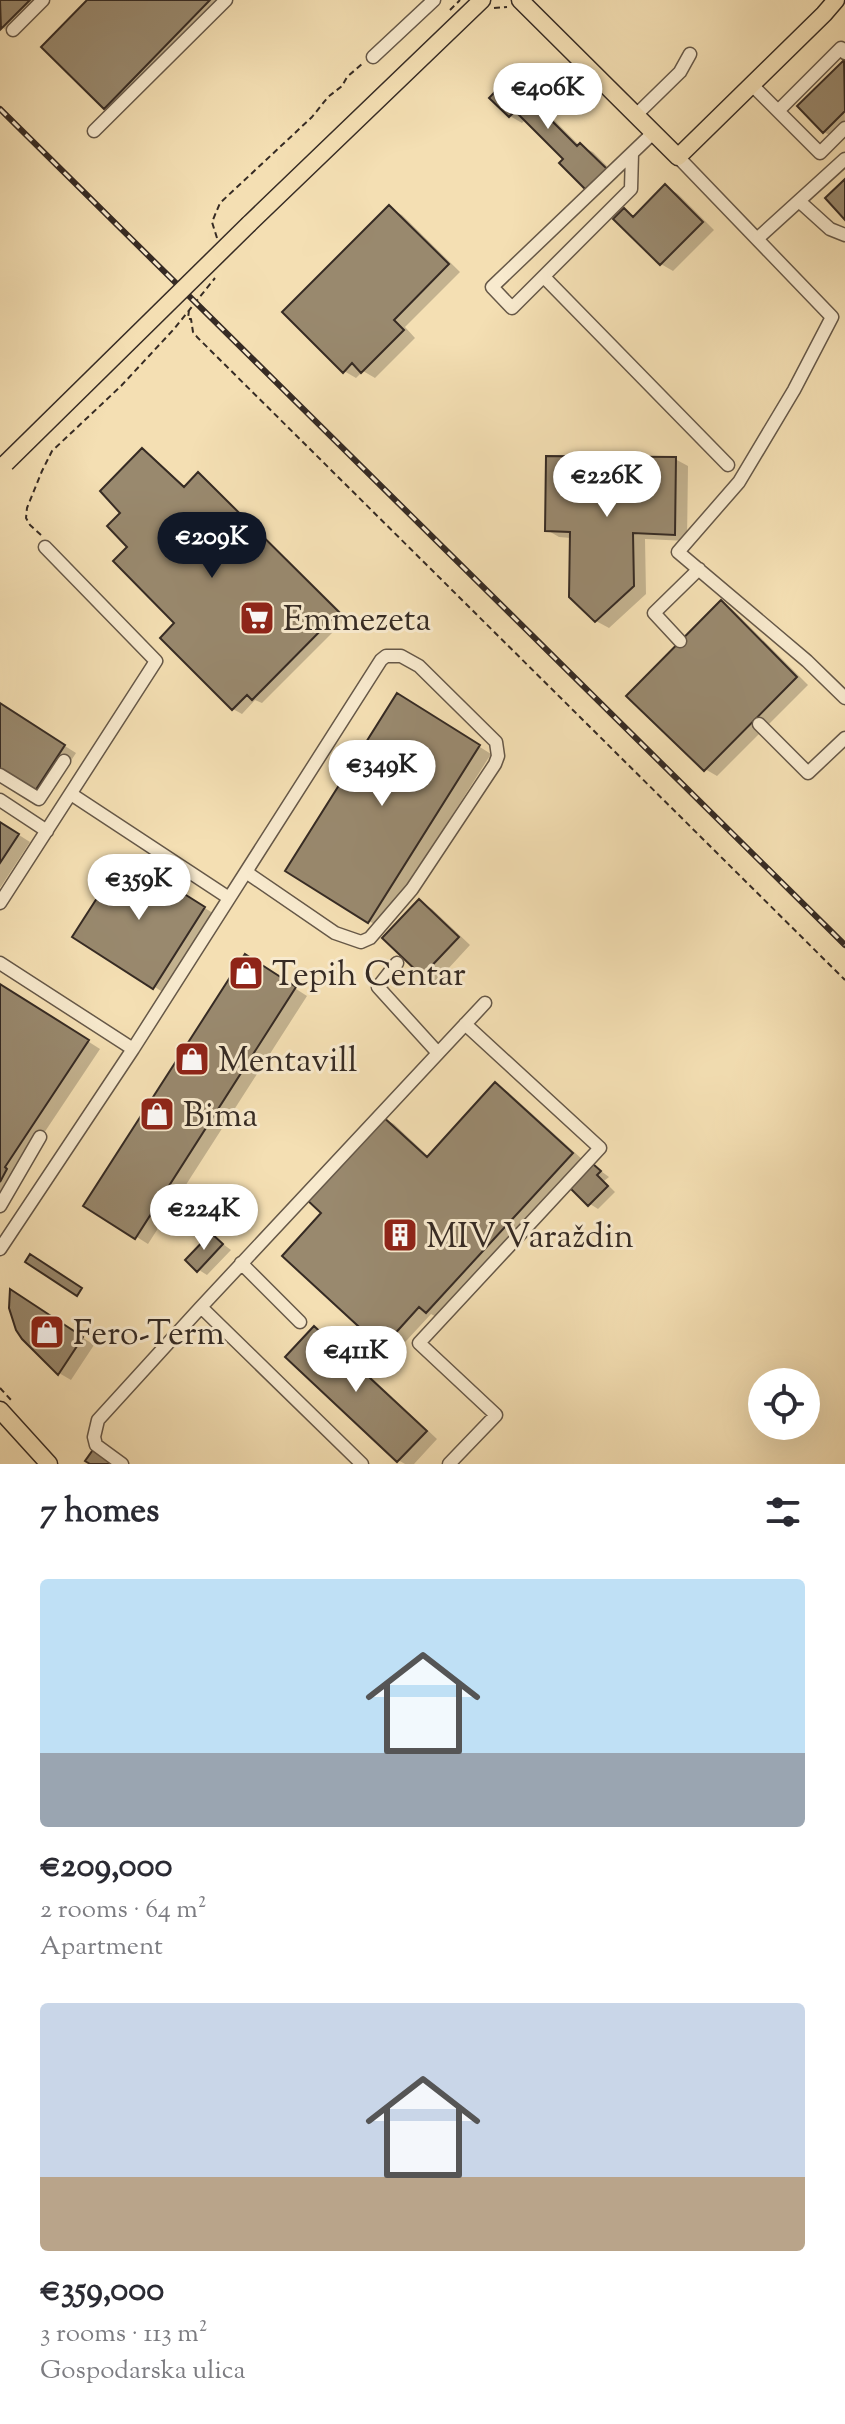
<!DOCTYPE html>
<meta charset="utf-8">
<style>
body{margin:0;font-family:"Sorts Mill Goudy",serif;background:#f2f2f3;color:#2b2b33;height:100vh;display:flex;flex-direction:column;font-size:30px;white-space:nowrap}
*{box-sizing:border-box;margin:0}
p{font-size:26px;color:#7c7c81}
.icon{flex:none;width:44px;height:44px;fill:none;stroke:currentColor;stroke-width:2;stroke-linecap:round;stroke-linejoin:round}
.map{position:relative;height:1464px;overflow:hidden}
.sheet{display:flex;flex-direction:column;background:#fff;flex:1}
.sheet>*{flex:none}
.controls{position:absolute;left:748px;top:1368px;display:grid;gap:16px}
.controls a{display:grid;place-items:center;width:72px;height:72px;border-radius:50%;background:#fff;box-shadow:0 8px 32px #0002;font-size:40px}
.price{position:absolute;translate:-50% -68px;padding:0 18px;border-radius:28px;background:#fff;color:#222;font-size:26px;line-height:52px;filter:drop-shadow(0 2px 4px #0008)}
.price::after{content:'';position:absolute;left:50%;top:48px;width:24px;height:18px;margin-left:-12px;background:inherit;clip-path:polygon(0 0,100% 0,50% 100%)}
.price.selected{background:#111827;color:#fff}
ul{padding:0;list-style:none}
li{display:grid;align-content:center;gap:16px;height:424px;padding:0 40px}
li span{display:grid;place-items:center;height:248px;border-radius:8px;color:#555}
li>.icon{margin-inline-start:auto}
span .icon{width:144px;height:144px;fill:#fffc;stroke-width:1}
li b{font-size:34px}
h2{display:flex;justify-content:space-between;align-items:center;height:96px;padding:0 40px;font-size:34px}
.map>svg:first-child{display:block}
</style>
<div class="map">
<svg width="845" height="1464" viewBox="0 0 845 1464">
<rect width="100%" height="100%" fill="#f4dfb3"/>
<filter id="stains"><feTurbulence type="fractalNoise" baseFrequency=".0025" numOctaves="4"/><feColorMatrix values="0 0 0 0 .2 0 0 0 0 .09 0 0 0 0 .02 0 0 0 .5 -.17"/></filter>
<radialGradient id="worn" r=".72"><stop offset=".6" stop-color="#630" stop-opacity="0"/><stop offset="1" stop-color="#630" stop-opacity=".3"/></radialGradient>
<path fill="#0003" d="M0 0H44L11 33 0 26Z
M89 0H229L117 114 105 107Z
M844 62 845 130 836 139 824 132 799 106Z
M514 75 527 82 545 101 540 106 580 146 593 152 618 177 599 195 587 188 566 159 526 119 522 123 510 116Z
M666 187 678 194 714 230 673 271 661 264 624 210 635 217Z
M389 208 402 215 460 272 405 327 415 338 375 378 363 371 356 378 344 371Z
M142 450 151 455 186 488 199 475 207 480 347 618 262 703 255 700 242 714 233 709 130 547 123 513Z
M675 459 688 466 687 541 645 539 646 594 609 628 596 621 571 538 559 537 547 530Z
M721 602 733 610 808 685 717 776 705 769Z
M410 703 491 754 381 928 369 921Z
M0 705 76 753 48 796 0 766Z
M0 823 30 842 0 888Z
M136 865 216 915 166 994 75 937Z
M420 902 432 909 470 945 436 982 424 975 385 938Z
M257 964 307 996 148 1244 86 1205Z
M0 985 100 1049 16 1175 0 1209Z
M496 1085 508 1092 584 1161 440 1319 431 1314 395 1353 383 1346 381 1117 394 1124 429 1157Z
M594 1166 609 1177 604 1181 615 1192 598 1209 590 1204Z
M211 1235 231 1250 207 1275 199 1270Z
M23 1298 94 1345 71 1380 59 1373Z
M314 1328 326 1335 437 1439 414 1464H405L398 1460Z"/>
<path fill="#99896e" stroke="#362b24" stroke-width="2" d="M0 0H30L1 29Z
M87 0H210L104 109 41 47Z
M844 60 845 111 823 133 797 106Z
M514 72 535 93 529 98 577 146 580 143 607 169 586 190 559 163 563 159 515 111 509 117 489 98Z
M845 179V220L825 198Z
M665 184 703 222 660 265 613 219 624 208 633 217Z
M389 205 449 264 394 320 404 330 361 373 352 363 343 373 282 312Z
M142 448 184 487 198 472 339 612 252 700 247 695 232 710 160 638 174 623 113 561 127 547 107 526 120 513 100 491Z
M546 456 676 457 675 535 633 533 634 586 595 622 569 597 570 532 545 531Z
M721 600 797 677 704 771 626 696Z
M397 693 480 745 368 923 285 871Z
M0 703 65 745 35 791 0 768Z
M0 822 19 834 0 863Z
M124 856 205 907 153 989 72 937Z
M419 899 459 937 422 976 382 938Z
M245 954 296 987 135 1239 83 1206Z
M0 984 89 1040 5 1167 7 1169 0 1182Z
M495 1082 573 1153 426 1313 419 1307 382 1348 282 1256 321 1213 305 1198 381 1115 427 1157Z
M593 1164 601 1171 597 1175 608 1186 588 1206 570 1188Z
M211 1233 223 1244 197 1272 185 1260Z
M30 1254 82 1288 77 1296 25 1262Z
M10 1289 83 1337 58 1375 22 1339 16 1330 9 1308Z
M314 1326 427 1431 397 1462 285 1357Z
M95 1447 119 1464H90L85 1461Z"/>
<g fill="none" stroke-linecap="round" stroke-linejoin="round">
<defs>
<path id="minor" d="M13 30 43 0
M373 57 434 0
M752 85 820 153 845 128
M778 111 841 48 845 53
M636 115 680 72 690 54
M94 131 226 0
M632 153 631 189 512 308 492 287 653 133
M678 157 832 317 794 390 739 482 678 552 807 661 845 698
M799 201 830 229 845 235
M757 239 845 159
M544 277 728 465
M680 641 654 613 699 569
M759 724 808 773 845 738
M0 775 39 799 64 761
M71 794 229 898
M0 800 47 831
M0 903 156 661 45 547
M0 963 133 1049 0 1249
M397 963 378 987 438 1053
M133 1049 381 660 386 656H401L419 666 496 742 498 756 495 764 412 889 370 938 361 942 335 933 246 872
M0 1206 40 1137
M241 1263 300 1322
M122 1464 96 1445 94 1437 98 1420 201 1307
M362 1464 201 1307 485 1003
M449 1464 496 1415 419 1343 600 1148 465 1024"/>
<path id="major" d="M520 0 678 157 824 14 836 0
M249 224 482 0
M0 1410 49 1464"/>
</defs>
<use href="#minor" stroke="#665848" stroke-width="15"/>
<use href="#major" stroke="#362b24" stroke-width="19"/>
<path stroke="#362b24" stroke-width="2" stroke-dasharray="6 4" stroke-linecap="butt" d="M494 8 507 7
M450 10 460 0
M217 238 212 222 220 203 312 117 328 97 342 86 347 77 362 64
M189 310 188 319H191L193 332 197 337 845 980
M41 535 30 525 26 518 27 508 42 471 52 451 121 386 174 329 215 278
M0 1388 11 1400"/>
<use href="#minor" stroke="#f8eace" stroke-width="12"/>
<use href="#major" stroke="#f4dfb3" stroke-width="16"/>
<defs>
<path id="rail" d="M0 109 845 945"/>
</defs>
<use href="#rail" stroke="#362b24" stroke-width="6"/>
<use href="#rail" stroke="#f8eace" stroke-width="3" stroke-dasharray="9" stroke-linecap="butt"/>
<defs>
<path id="major-bridge" d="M6 463 249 224"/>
</defs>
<use href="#major-bridge" stroke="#362b24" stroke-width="19" stroke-linecap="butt"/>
<use href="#major-bridge" stroke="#f4dfb3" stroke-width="16"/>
</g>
<defs>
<symbol id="supermarket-square" viewBox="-11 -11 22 22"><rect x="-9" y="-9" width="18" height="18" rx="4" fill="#8f2418" stroke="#f8eace"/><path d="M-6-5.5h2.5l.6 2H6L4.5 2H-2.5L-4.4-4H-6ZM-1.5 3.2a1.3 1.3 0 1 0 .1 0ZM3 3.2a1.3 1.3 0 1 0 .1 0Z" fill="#fff"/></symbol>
<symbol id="shop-square" viewBox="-11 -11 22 22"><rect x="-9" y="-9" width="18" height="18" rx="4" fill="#8f2418" stroke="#f8eace"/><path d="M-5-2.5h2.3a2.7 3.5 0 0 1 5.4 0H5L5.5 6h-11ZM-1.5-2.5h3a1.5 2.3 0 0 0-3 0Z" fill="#fff"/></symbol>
<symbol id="building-square" viewBox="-11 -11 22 22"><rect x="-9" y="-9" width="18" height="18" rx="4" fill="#8f2418" stroke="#f8eace"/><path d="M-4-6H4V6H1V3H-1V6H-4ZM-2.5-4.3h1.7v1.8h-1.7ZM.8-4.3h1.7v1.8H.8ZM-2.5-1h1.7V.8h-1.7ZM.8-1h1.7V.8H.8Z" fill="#fff"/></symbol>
</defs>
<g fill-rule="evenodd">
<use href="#supermarket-square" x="237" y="598" width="40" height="40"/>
<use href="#shop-square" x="226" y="953" width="40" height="40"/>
<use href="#shop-square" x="172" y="1039" width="40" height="40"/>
<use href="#shop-square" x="137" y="1094" width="40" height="40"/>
<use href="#building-square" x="380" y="1215" width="40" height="40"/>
<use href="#shop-square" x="27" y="1312" width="40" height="40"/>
</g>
<g text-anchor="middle" stroke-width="6" stroke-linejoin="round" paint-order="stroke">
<g font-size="34" fill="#362b24" stroke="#f8eace" text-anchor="start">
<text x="283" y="630">Emmezeta</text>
<text x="272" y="985">Tepih Centar</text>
<text x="218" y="1071">Mentavill</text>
<text x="183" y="1126">Bima</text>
<text x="426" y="1247">MIV Varaždin</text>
<text x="73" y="1344">Fero-Term</text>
</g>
</g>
<rect width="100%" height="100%" filter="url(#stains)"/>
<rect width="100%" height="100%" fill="url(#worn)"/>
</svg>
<div class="controls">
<a><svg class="icon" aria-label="locate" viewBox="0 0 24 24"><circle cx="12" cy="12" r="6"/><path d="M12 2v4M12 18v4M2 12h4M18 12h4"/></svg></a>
</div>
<b class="price" style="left:548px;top:131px">€406K</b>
<b class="price" style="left:607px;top:519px">€226K</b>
<b class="price selected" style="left:212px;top:580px">€209K</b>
<b class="price" style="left:382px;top:808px">€349K</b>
<b class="price" style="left:139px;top:922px">€359K</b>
<b class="price" style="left:204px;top:1252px">€224K</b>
<b class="price" style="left:356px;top:1394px">€411K</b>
</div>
<section class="sheet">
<h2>7 homes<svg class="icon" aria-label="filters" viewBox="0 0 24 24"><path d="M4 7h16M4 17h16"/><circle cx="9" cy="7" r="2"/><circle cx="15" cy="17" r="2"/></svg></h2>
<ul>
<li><span style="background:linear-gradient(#bfe0f5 70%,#9aa5b1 0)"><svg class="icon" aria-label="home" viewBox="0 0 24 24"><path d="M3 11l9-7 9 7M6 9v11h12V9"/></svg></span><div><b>€209,000</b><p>2 rooms · 64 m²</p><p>Apartment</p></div></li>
<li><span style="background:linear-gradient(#c9d6e8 70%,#b9a48a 0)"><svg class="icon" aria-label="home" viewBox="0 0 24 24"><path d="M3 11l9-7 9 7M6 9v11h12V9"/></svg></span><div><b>€359,000</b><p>3 rooms · 113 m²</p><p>Gospodarska ulica</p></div></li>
</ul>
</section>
